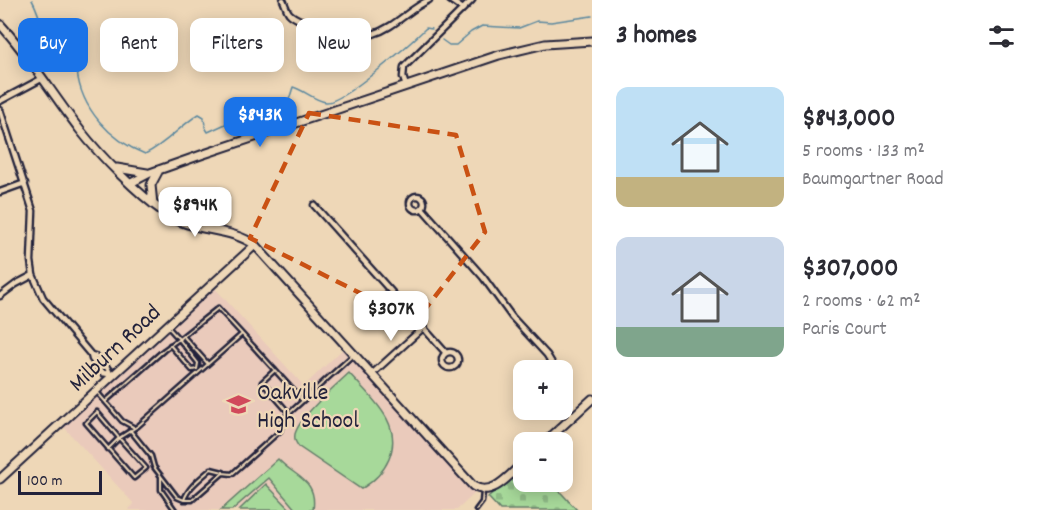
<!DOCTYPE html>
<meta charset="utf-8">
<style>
body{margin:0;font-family:Dekko,sans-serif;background:#f7f7f7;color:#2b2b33;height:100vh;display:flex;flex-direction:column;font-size:22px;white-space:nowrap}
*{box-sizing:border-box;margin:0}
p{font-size:20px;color:#7c7c81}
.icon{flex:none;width:33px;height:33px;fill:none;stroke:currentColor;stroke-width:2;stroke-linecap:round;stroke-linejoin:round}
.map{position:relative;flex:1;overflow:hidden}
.drawer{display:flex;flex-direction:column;background:#fff;width:450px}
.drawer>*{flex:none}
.top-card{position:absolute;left:18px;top:18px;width:483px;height:54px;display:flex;gap:12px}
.buttons{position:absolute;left:513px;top:360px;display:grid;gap:12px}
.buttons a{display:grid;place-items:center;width:60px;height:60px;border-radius:12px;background:#fff;box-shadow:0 3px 15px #0003;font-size:30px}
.scale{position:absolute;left:18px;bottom:15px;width:84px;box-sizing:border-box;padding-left:6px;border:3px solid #22223b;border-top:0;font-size:16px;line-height:21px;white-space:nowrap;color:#22223b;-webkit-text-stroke:4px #eed7b7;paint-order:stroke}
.price{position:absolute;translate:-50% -51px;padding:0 14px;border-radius:12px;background:#fff;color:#222;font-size:20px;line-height:39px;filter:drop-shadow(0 2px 3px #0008)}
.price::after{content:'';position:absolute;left:50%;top:36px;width:18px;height:14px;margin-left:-9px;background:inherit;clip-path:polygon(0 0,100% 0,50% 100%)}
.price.current{background:#1a73e8;color:#fff}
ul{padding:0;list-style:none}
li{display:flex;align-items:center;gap:18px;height:150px;padding:0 24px}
li span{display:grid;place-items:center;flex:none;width:168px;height:120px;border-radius:12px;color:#555}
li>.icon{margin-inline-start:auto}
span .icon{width:72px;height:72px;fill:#fffc;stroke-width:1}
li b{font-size:26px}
h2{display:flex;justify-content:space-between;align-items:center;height:72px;padding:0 24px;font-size:26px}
.tag{padding:0 21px;border-radius:12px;background:#fff;box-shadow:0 3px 15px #0003;font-size:21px;line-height:54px}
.tag.current{background:#1a73e8;color:#fff}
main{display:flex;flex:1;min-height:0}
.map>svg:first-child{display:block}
</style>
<main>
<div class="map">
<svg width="592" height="510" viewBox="0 0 592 510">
<defs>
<pattern id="cemetery-stones" width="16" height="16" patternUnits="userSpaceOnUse" patternTransform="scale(1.5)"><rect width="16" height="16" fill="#a7d99a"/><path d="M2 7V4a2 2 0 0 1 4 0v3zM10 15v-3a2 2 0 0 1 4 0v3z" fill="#8fba86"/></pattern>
</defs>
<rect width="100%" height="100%" fill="#eed7b7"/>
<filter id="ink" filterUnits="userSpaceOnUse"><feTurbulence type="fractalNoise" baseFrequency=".0167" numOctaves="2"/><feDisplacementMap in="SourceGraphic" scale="12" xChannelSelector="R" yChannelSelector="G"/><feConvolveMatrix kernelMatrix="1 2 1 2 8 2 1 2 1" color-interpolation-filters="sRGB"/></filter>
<g filter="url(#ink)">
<path fill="#eacabb" d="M213 286 304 386 345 347 463 482 475 493 457 510H128L134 504 62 425Z"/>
<path fill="url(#cemetery-stones)" stroke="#647e6a" stroke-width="1.5" d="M523 465 524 482H551L577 510H500L488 497Z"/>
<path fill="#a7d99a" stroke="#647e6a" stroke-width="1.5" d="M349 373C371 398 404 423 389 459 383 473 373 482 361 489L299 447C296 443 294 440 295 434 300 416 334 387 349 373Z
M278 459C294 477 318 479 313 510H296L269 478 232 510H221Z
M266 484 291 510H239Z"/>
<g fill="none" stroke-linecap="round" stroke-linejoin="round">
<path stroke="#5b889f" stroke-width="1.5" d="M32 0C39 12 41 27 48 39 55 52 67 61 77 71 81 109 110 140 145 154 166 144 180 126 199 114L204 117 205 127 208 132 232 121 269 117 283 111 289 100 293 87C304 90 315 101 326 102 342 104 412 42 426 28L432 29
M442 40 449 45H456L471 32 482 26 519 28 537 21 551 22 592 16"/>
<defs>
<path id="lane" d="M242 334 302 400
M184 337 208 364
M275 370 262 382 289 413
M97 392 122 421 133 427
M106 401 164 350 179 339 198 363 197 369 192 370 170 345
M130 430 151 456 154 467 177 497 184 500H192L223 473 232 474 280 431 284 418 352 356
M108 449 119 438 146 468 134 478 86 423 97 412 119 438 138 426 242 334 218 308 179 339 168 327
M161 476V490L175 510
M184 500C188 487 201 478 211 469L223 472
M476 510 482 502 483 491"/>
<path id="street" d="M283 0C285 4 286 9 289 13 298 24 359 39 373 34 394 28 409 9 429 0
M450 0 463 9
M406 86 403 77 404 67 472 0
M0 101 43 78
M0 110 33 211 31 261 33 275 43 298 91 355C101 357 108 367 111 376
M0 192 25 183
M410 203a7 7 0 1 1 14 0a7 7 0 1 1-14 0Z
M314 205 446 353
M422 208 483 277 512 317 547 355 556 370
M0 296 16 284 33 275
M442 360a8 8 0 1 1 16 0a8 8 0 1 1-16 0Z
M91 355 92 359 103 373 109 374
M372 374 424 327
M562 399 566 408 573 416"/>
<path id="secondary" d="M0 24C30 57 53 95 80 130 102 158 137 193 165 213 192 233 228 226 255 245L473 486C493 498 510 474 524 462
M117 168 147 173
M131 183 150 173 201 155 499 55 545 44 592 41
M153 204 151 185 159 170
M545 442 592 399
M0 479 255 245"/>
</defs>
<use href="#lane" stroke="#22223b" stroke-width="7"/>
<use href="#street" stroke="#22223b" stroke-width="9"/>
<use href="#secondary" stroke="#22223b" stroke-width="11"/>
<use href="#lane" stroke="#eed7b7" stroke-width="2"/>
<use href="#street" stroke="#eed7b7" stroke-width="4.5"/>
<use href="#secondary" stroke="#eed7b7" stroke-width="7"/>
</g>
</g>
<path fill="none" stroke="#ca5113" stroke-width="4.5" stroke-dasharray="12 8" stroke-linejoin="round" d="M309 113 456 135 485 232 416 321 250 238Z"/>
<defs>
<symbol id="school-bare" viewBox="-9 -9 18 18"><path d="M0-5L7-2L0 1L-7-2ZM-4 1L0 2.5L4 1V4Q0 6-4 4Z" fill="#d1495b" stroke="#eed7b7" stroke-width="2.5" paint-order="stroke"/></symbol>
</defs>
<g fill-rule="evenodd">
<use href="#school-bare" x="222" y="388" width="33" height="33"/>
</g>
<g text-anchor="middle" stroke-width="4.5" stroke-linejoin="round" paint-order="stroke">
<g font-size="24" fill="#22223b" stroke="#eed7b7">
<text transform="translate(114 347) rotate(-43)" y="8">Milburn Road</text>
</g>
<g font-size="24" fill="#22223b" stroke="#eed7b7" text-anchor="start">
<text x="257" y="399">Oakville<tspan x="257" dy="28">High School</tspan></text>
</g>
</g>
</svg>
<div class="buttons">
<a>+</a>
<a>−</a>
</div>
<div class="scale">100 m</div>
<b class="price current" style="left:260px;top:148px">$843K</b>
<b class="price" style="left:195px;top:238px">$894K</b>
<b class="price" style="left:391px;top:342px">$307K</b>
<div class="top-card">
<a class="tag current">Buy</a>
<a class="tag">Rent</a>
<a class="tag">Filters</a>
<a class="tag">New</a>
</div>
</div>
<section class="drawer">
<h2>3 homes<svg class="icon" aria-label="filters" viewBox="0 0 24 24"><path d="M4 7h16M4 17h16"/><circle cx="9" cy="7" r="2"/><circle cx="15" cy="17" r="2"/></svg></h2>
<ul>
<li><span style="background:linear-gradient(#bfe0f5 75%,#c2b280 0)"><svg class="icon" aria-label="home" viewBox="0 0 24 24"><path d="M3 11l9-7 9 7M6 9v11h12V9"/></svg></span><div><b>$843,000</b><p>5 rooms · 133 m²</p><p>Baumgartner Road</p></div></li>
<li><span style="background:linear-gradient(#c9d6e8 75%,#7fa58c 0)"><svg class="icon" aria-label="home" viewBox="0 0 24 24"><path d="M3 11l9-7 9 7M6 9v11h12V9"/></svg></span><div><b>$307,000</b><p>2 rooms · 62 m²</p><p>Paris Court</p></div></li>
</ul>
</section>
</main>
